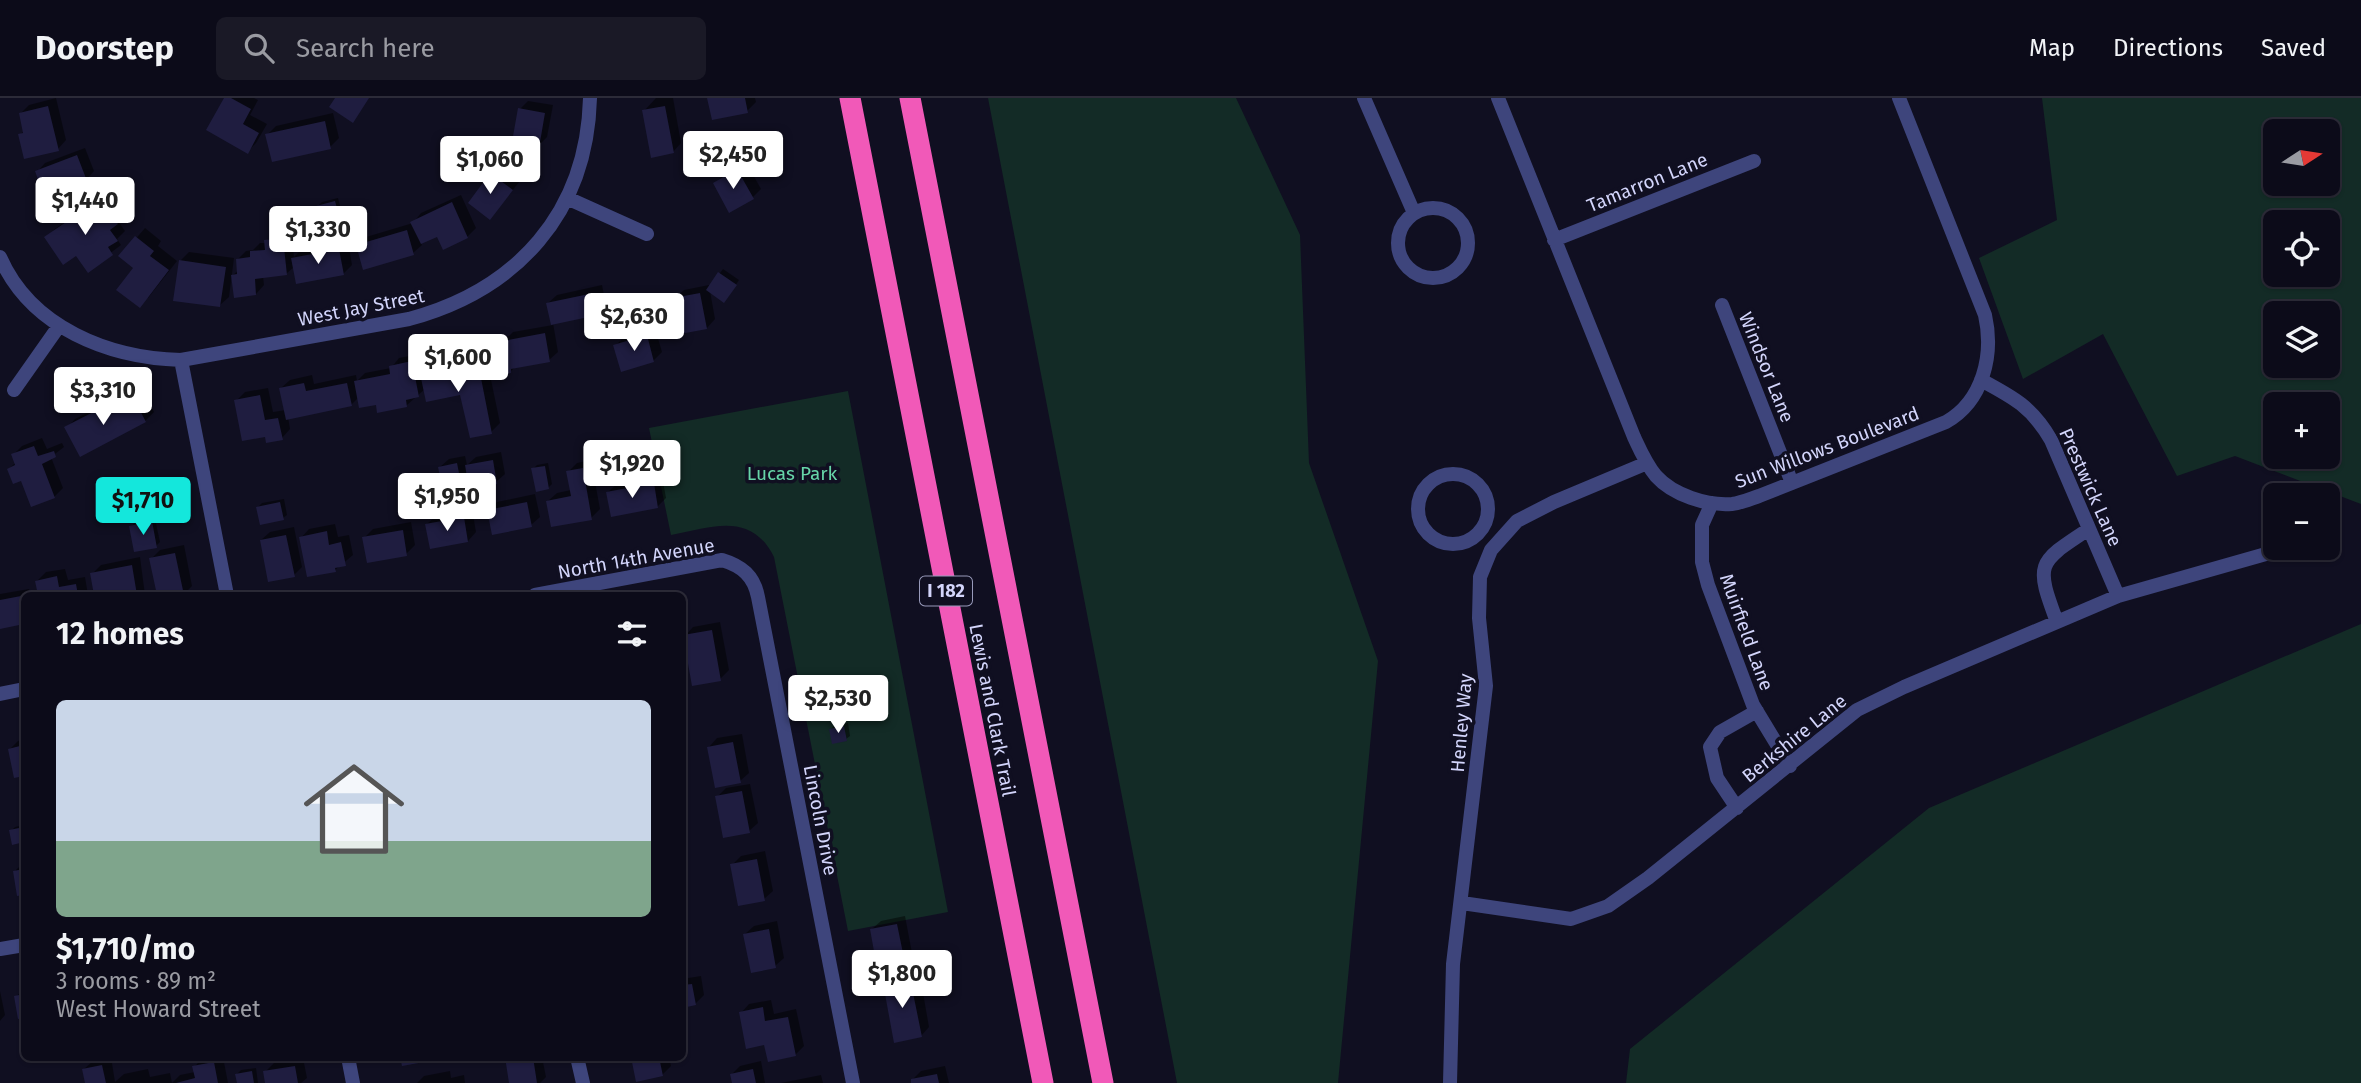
<!DOCTYPE html>
<meta charset="utf-8">
<style>
body{margin:0;font-family:"Fira Sans",sans-serif;background:#1a1926;color:#f1f3f6;height:100vh;display:flex;flex-direction:column;font-size:26px;white-space:nowrap}
*{box-sizing:border-box;margin:0}
p{font-size:23px;color:#9a9ba2}
.icon{flex:none;width:38px;height:38px;fill:none;stroke:currentColor;stroke-width:2;stroke-linecap:round;stroke-linejoin:round}
.map{position:relative;flex:1;overflow:hidden}
.details{position:absolute;left:21px;top:494px;width:665px;height:469px;display:flex;flex-direction:column;background:#0c0b19;border-radius:10px;box-shadow:0 2px 5px #0004,0 0 0 2px #2c2b38}
.details>*{flex:none}
.needle{width:46px;rotate:78deg}
.buttons{position:absolute;left:2263px;top:21px;display:grid;gap:14px}
.buttons a{display:grid;place-items:center;width:77px;height:77px;border-radius:10px;background:#0c0b19;box-shadow:0 2px 5px #0004,0 0 0 2px #2c2b38;font-size:35px}
.price{position:absolute;translate:-50% -60px;padding:0 16px;border-radius:7px;background:#fff;color:#222;font-size:23px;line-height:46px;filter:drop-shadow(0 2px 4px #0008)}
.price::after{content:'';position:absolute;left:50%;top:42px;width:21px;height:16px;margin-left:-10px;background:inherit;clip-path:polygon(0 0,100% 0,50% 100%)}
.price.current{background:#14e7dc;color:#111}
ul{padding:0;list-style:none}
li{display:grid;align-content:center;gap:14px;height:371px;padding:0 35px}
li+li{border-top:2px solid #2c2b38}
li span{display:grid;place-items:center;height:217px;border-radius:10px;color:#555}
li>.icon{margin-inline-start:auto}
span .icon{width:126px;height:126px;fill:#fffc;stroke-width:1}
li b{font-size:30px}
h2{display:flex;justify-content:space-between;align-items:center;height:84px;padding:0 35px;font-size:30px}
header{display:flex;align-items:center;gap:42px;box-sizing:border-box;height:98px;padding:0 35px;background:#0c0b19;border-bottom:2px solid #2c2b38}
header strong{font-size:33px}
nav{display:flex;gap:38px;margin-inline-start:auto;font-size:24px}
.search{width:490px;height:63px;background:#1a1926;display:flex;align-items:center;gap:18px;box-sizing:border-box;padding:0 24px;border-radius:10px;color:#9a9ba2;font-size:26px}
.map>svg:first-child{display:block}
</style>
<header>
<strong>Doorstep</strong>
<div class="search"><svg class="icon" aria-label="search" viewBox="0 0 24 24"><circle cx="10" cy="10" r="6"/><path d="M15 15l6 6"/></svg>Search here</div>
<nav><a>Map</a><a>Directions</a><a>Saved</a></nav>
</header>
<div class="map">
<svg width="2361" height="985" viewBox="0 0 2361 985">
<rect width="100%" height="100%" fill="#100f21"/>
<path fill="#132b26" fill-rule="evenodd" d="M988 0H1236L1300 137 1309 365 1378 563 1338 985H1177Z
M2042 0H2361V406L2235 358 2177 378 2103 236 2023 281 1979 160 2057 122ZM2275 33H2328V86H2275ZM2275 124H2328V177H2275ZM2275 215H2328V268H2275ZM2275 306H2328V359H2275Z
M848 293 948 814 848 833 774 459C751 413 712 429 671 437L649 330Z
M2361 526V985H1626L1630 951 1929 710Z"/>
<path fill="#0007" d="M56 0 66 42 58 51 20 37 24 33 20 16 29 7Z
M226 0H254L258 2 250 17 267 26 256 45 247 54Z
M652 0H673L681 45 673 54 644 13 656 0Z
M709 0H755L756 4 747 13Z
M528 3 553 7 547 39 538 48 520 11Z
M333 15 339 40 330 49 267 37 276 28Z
M85 50 94 73 86 82 79 84 84 98 76 107 38 99 44 94 37 74 45 65Z
M746 64 761 91 753 99 715 85 724 77Z
M500 68 520 83 490 120 492 76Z
M109 93 125 116 118 123 125 133 117 141 121 147 88 172 77 155 47 139 55 131Z
M461 97 476 130 467 139 444 149 438 136 421 144 422 147 413 155 358 148 366 139 413 125 421 115Z
M338 100 342 116 339 119 318 108 322 104Z
M145 130 161 143 158 148 177 163 148 200 136 170 121 158Z
M291 132 294 159 302 151 348 143 352 167 343 176 295 168 286 176 263 178 264 187 256 196 233 177 239 172 237 162 246 153 253 152 260 145H266L274 134Z
M189 154 234 160 229 199 220 207 180 163Z
M723 171 739 182 728 199 710 193 715 221 707 230 675 200 684 192 709 187V190Z
M602 187 606 207 597 216 553 225 558 254 549 262 515 269 511 273 490 277 500 325 491 334 462 295 425 291 407 307 377 305 359 299 351 307 288 319 290 331 282 340 266 337 236 303 245 294 268 290 273 314 286 312 281 290 290 282 312 277 314 286 356 277 357 283 365 275 391 270 399 260 420 256 422 265 429 258 453 253 457 273 488 267 485 250 493 241 509 238 513 234 553 227 548 205 557 197Z
M655 230 662 254 653 263 615 248 624 239Z
M144 295 154 314 145 323 67 330 75 321 116 300 120 308Z
M42 340 47 351 62 345 64 349 51 359 63 390 54 399 9 371 16 364 13 357 22 348Z
M501 354 505 376 496 384 469 380 461 389 440 369 449 361 465 358 467 367 476 359Z
M591 362 600 411 591 420 548 403 557 395 571 392 568 374 577 365Z
M548 365 552 386 548 390 533 371 537 367Z
M662 378 666 400 657 409 608 394 617 386Z
M535 396 540 419 531 427 489 413 497 404Z
M284 401 287 417 283 420 258 409 262 405Z
M472 411 476 434 468 443 427 426 436 418Z
M155 421 160 444 156 448 131 429 135 425Z
M411 424 415 447 406 456 364 440 373 431Z
M335 426 338 439 349 437 353 457 335 472 301 440 309 431Z
M294 429 302 469 294 477 261 442 270 434Z
M184 447 192 488 183 497H159L151 461 160 452Z
M140 459 145 497H96L92 476 101 467Z
M65 471 68 482 85 479 88 497H40L37 483 46 474Z
M29 491 31 497H24V525L0 529V496Z
M720 524 729 572 720 581 685 538 693 529Z
M848 625 850 638 846 641 831 631 835 627Z
M742 636 749 675 740 683 709 649 717 640Z
M24 641V677L15 678 10 651 18 643Z
M750 686 758 725 749 733 717 699 726 690Z
M24 727V743L14 745 11 733 15 729Z
M765 753 773 793 764 801 732 767 741 758Z
M23 765 24 795 19 796 14 774Z
M905 818 912 855 904 864 872 831 881 823Z
M777 823 784 860 775 868 745 836 754 828Z
M919 872 929 929 921 938 884 886 893 877Z
M701 878 704 897 695 906 682 908V881Z
M24 890V918L20 919 16 899Z
M0 893 5 917 0 923Z
M771 902 774 916 796 911 804 948 795 957 765 945 741 915 749 906Z
M111 959 115 984 124 976 148 971 150 979 170 975 172 985 180 977 195 974 194 969 203 960 223 959 228 985H87L84 971 93 963Z
M507 959H542L546 979 540 985H511Z
M632 959H669L671 968 662 977Z
M303 960 307 980 301 985H267L265 974 274 965Z
M761 963 765 985H733L732 976 740 968Z
M945 968 949 985H913L912 982 921 973Z
M256 970 258 985H239L237 976 241 972Z
M450 973 451 980 464 977 465 985H417L424 978Z
M821 977 823 985H781Z"/>
<path fill="#1f1d40" d="M224 0H231L251 11 243 26 259 35 248 56 206 32Z
M335 0H369L353 25 329 9Z
M707 0H745L748 15 712 22Z
M48 8 59 53 24 61 18 36 23 35 19 15Z
M665 8 674 55 651 60 642 12Z
M518 10 545 15 539 50 512 44Z
M325 23 331 51 272 64 265 36Z
M77 57 87 83 69 90 77 108 44 121 36 99 43 96 35 73Z
M737 71 754 101 729 115 713 85Z
M490 75 513 92 490 122 468 105Z
M100 101 118 126 110 132 118 143 108 149 113 157 88 175 76 158 63 167 44 139Z
M335 103 340 121 321 126 316 108Z
M452 104 468 140 443 152 437 139 421 146 410 124Z
M407 132 414 157 363 172 356 147Z
M135 138 154 153 150 158 169 172 140 210 116 192 133 170 118 158Z
M283 140 287 177 255 181 256 197 234 200 231 177 237 176 236 161 250 159V153L265 152 264 142Z
M339 151 344 177 296 186 291 160Z
M179 162 226 169 220 209 173 203Z
M718 174 737 187 724 205 706 192Z
M594 195 598 217 551 227 546 205Z
M700 195 707 231 680 236 673 200Z
M545 235 550 264 511 271V275L488 279 483 249 503 246V243Z
M647 237 654 264 621 274 613 247Z
M445 261 449 281 480 275 492 336 470 340 460 297 426 304 418 266Z
M412 263 419 299 406 302 407 309 377 315 376 307 359 310 354 283 390 276 389 268Z
M304 285 306 293 347 285 352 308 286 322 279 290Z
M260 297 265 322 278 320 283 342 266 345 265 339 242 343 234 302Z
M135 303 146 324 80 359 64 329 107 307 111 315Z
M34 348 38 358 54 353 56 359 42 366 55 400 31 409 21 383 13 386 7 371 15 367 11 356Z
M493 362 497 386 469 391 465 367Z
M457 365 462 390 443 394 438 369Z
M545 368 549 391 536 394 531 370Z
M583 370 592 422 551 429 546 403 571 398 566 373Z
M654 385 658 410 611 419 606 394Z
M280 404 284 422 260 427 256 409Z
M527 404 532 429 492 437 487 412Z
M464 419 468 444 430 451 425 426Z
M152 423 157 450 134 454 129 428Z
M403 432 407 458 367 465 362 439Z
M327 433 329 447 341 444 346 468 335 470 336 474 307 479 299 439Z
M286 437 295 479 268 484 260 442Z
M175 455 184 497H157L149 460Z
M132 467 137 497H94L90 475Z
M57 478 59 489 76 486 78 497H38L35 483Z
M21 498 24 526 0 531V502Z
M712 532 721 583 692 588 683 537Z
M844 628 847 643 832 646 829 631Z
M733 644 741 685 715 690 707 649Z
M24 647V678L14 680 8 651Z
M742 693 750 735 723 740 715 698Z
M24 729V744L12 747 9 732Z
M757 761 765 803 738 808 730 766Z
M24 771V797L17 798 13 773Z
M897 826 905 865 877 870 870 831Z
M769 831 776 870 751 875 743 836Z
M910 880 922 939 894 945 883 885Z
M692 886 696 907 682 910V887Z
M24 896V920L18 921 14 898Z
M763 909 765 923 788 919 796 958 768 964 764 947 746 951 739 914Z
M400 959H423L424 964 402 968Z
M505 959H533L537 985H509Z
M631 959H659L663 978 636 984Z
M214 964 218 985H176L195 980 192 968Z
M102 967 106 985H85L82 971Z
M295 968 298 985H265L263 973Z
M753 971 756 985H732L730 976Z
M252 973 254 985H237L235 976Z
M937 976 939 985H911V981Z"/>
<g fill="none" stroke-linecap="round" stroke-linejoin="round">
<path stroke="#3e457c" stroke-width="14" d="M1364 0 1414 115
M1498 0 1634 339C1640 352 1646 366 1656 378 1673 397 1707 408 1732 406 1741 405 1750 401 1759 398L1946 324C1983 303 1994 257 1985 217L1899 0
M567 100 647 136
M1398 145a35 35 0 1 1 70 0a35 35 0 1 1-70 0Z
M1554 142 1754 63
M0 159C31 230 109 260 181 262L227 497
M1722 207 1792 385
M181 262 409 221C517 192 587 115 590 0
M1981 282C2013 299 2032 309 2051 342L2118 498
M14 292 59 228
M1418 411a35 35 0 1 1 70 0a35 35 0 1 1-70 0Z
M1712 405 1702 427V464L1708 487 1753 607 1790 668
M535 497 722 462C742 468 754 478 758 499L853 985
M2057 524C2035 465 2037 465 2089 431
M0 596 24 591
M1737 710 1717 680 1710 649 1720 634 1757 613
M1462 805 1571 821 1608 808 1648 780 1857 612 1904 589 2118 498 2287 450
M0 851 24 847
M348 959 353 985
M577 959 583 985
M1450 985 1453 866 1486 588 1479 520 1480 479 1491 452 1517 423 1554 404 1647 365"/>
<path stroke="#f159b8" stroke-width="21" d="M850 0 1043 985
M910 0 1103 985"/>
</g>
<g text-anchor="middle" stroke-width="7" stroke-linejoin="round" paint-order="stroke">
<rect fill="#100f21" stroke="#989aba" stroke-width="2" x="920" y="478.5" width="52" height="29" rx="5"/>
<g font-size="18" font-weight="bold" fill="#d3d5fb">
<text x="946" y="499">I 182</text>
</g>
<g font-size="19" fill="#d3d5fb" stroke="#100f21">
<text transform="translate(1647 84) rotate(-22)" y="7">Tamarron Lane</text>
<text transform="translate(361 209) rotate(-11)" y="7">West Jay Street</text>
<text transform="translate(1767 269) rotate(68)" y="7">Windsor Lane</text>
<text transform="translate(1827 349) rotate(-21)" y="7">Sun Willows Boulevard</text>
<text transform="translate(2091 389) rotate(66)" y="7">Prestwick Lane</text>
<text transform="translate(636 460) rotate(-10)" y="7">North 14th Avenue</text>
<text transform="translate(1747 534) rotate(70)" y="7">Muirfield Lane</text>
<text transform="translate(993 612) rotate(79)" y="7">Lewis and Clark Trail</text>
<text transform="translate(1461 625) rotate(-85)" y="7">Henley Way</text>
<text transform="translate(1794 640) rotate(-39)" y="7">Berkshire Lane</text>
<text transform="translate(821 722) rotate(79)" y="7">Lincoln Drive</text>
</g>
<g font-size="19" fill="#66d5a8" stroke="#100f21">
<text x="792" y="382">Lucas Park</text>
</g>
</g>
</svg>
<div class="buttons">
<a><svg class="needle" viewBox="-14 -14 28 28"><path d="M0-13l5 13h-10z" fill="#e53935"/><path d="M0 13l5-13h-10z" fill="#9a9ba2"/></svg></a>
<a><svg class="icon" aria-label="locate" viewBox="0 0 24 24"><circle cx="12" cy="12" r="6"/><path d="M12 2v4M12 18v4M2 12h4M18 12h4"/></svg></a>
<a><svg class="icon" aria-label="layers" viewBox="0 0 24 24"><path d="M12 4l9 5-9 5-9-5zM3 14l9 5 9-5"/></svg></a>
<a>+</a>
<a>−</a>
</div>
<b class="price" style="left:733px;top:93px">$2,450</b>
<b class="price" style="left:490px;top:98px">$1,060</b>
<b class="price" style="left:85px;top:139px">$1,440</b>
<b class="price" style="left:318px;top:168px">$1,330</b>
<b class="price" style="left:634px;top:255px">$2,630</b>
<b class="price" style="left:458px;top:296px">$1,600</b>
<b class="price" style="left:103px;top:329px">$3,310</b>
<b class="price" style="left:632px;top:402px">$1,920</b>
<b class="price" style="left:447px;top:435px">$1,950</b>
<b class="price current" style="left:143px;top:439px">$1,710</b>
<b class="price" style="left:838px;top:637px">$2,530</b>
<b class="price" style="left:902px;top:912px">$1,800</b>
<section class="details">
<h2>12 homes<svg class="icon" aria-label="filters" viewBox="0 0 24 24"><path d="M4 7h16M4 17h16"/><circle cx="9" cy="7" r="2"/><circle cx="15" cy="17" r="2"/></svg></h2>
<ul>
<li><span style="background:linear-gradient(#c9d6e8 65%,#7fa58c 0)"><svg class="icon" aria-label="home" viewBox="0 0 24 24"><path d="M3 11l9-7 9 7M6 9v11h12V9"/></svg></span><div><b>$1,710/mo</b><p>3 rooms · 89 m²</p><p>West Howard Street</p></div></li>
</ul>
</section>
</div>
